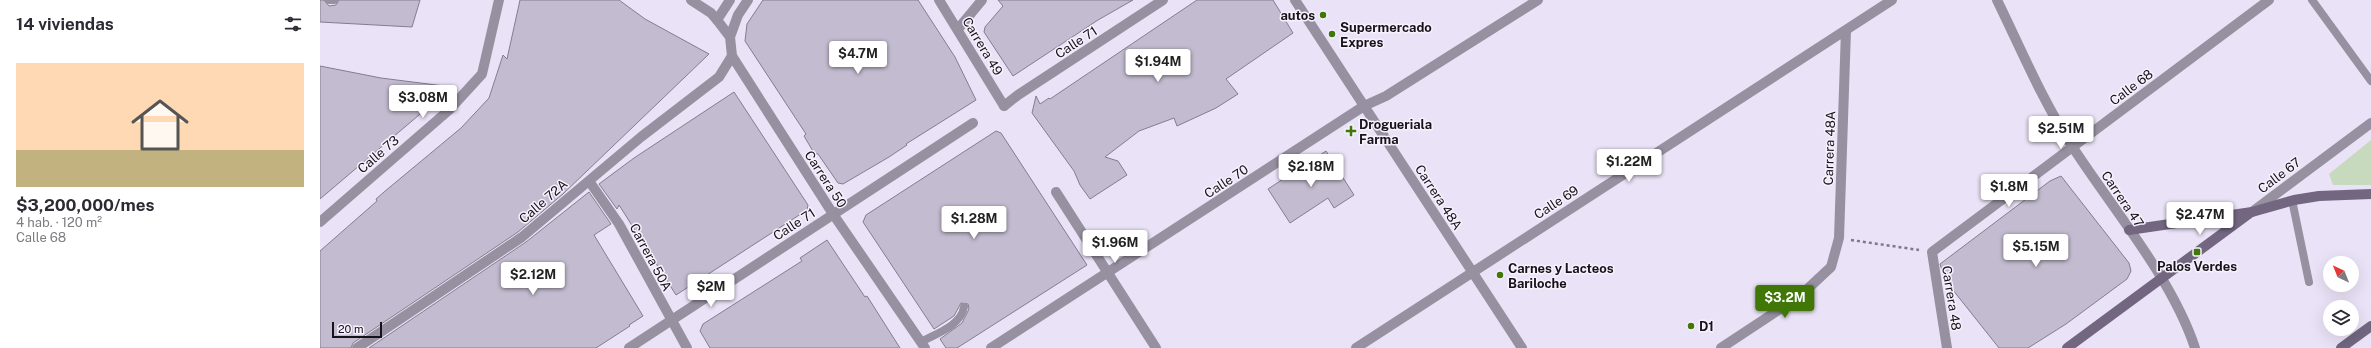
<!DOCTYPE html>
<html lang="es">
<meta charset="utf-8">
<style>
body{margin:0;font-family:"Public Sans",sans-serif;background:#f2f2f3;color:#2b2b33;height:100vh;display:flex;flex-direction:column;font-size:15px;white-space:nowrap}
*{box-sizing:border-box;margin:0}
p{font-size:13px;color:#7c7c81}
.icon{flex:none;width:22px;height:22px;fill:none;stroke:currentColor;stroke-width:2;stroke-linecap:round;stroke-linejoin:round}
.map{position:relative;flex:1;overflow:hidden}
.drawer{display:flex;flex-direction:column;background:#fff;width:320px}
.drawer>*{flex:none}
.needle{width:26px;rotate:317deg}
.fabs{position:absolute;left:2003px;top:256px;display:grid;gap:8px}
.fabs a{display:grid;place-items:center;width:36px;height:36px;border-radius:50%;background:#fff;box-shadow:0 4px 16px #0002;font-size:20px}
.scale{position:absolute;left:12px;bottom:10px;width:50px;box-sizing:border-box;padding-left:4px;border:2px solid #151219;border-top:0;font-size:11px;line-height:14px;white-space:nowrap;color:#151219;-webkit-text-stroke:3px #f6f1fd;paint-order:stroke}
.price{position:absolute;translate:-50% -34px;padding:0 9px;border-radius:4px;background:#fff;color:#222;font-size:13px;line-height:26px;filter:drop-shadow(0 1px 2px #0008)}
.price::after{content:'';position:absolute;left:50%;top:24px;width:12px;height:9px;margin-left:-6px;background:inherit;clip-path:polygon(0 0,100% 0,50% 100%)}
.price.active{background:#407707;color:#fff}
ul{padding:0;list-style:none}
li{display:grid;align-content:center;gap:8px;height:212px;padding:0 16px}
li+li{border-top:1px solid #e1e1e2}
li span{display:grid;place-items:center;height:124px;border-radius:0px;color:#555}
li>.icon{margin-inline-start:auto}
span .icon{width:72px;height:72px;fill:#fffc;stroke-width:1}
li b{font-size:17px}
h2{display:flex;justify-content:space-between;align-items:center;height:48px;padding:0 16px;font-size:17px}
main{display:flex;flex:1;min-height:0}
.map>svg:first-child{display:block}
</style>
<main>
<section class="drawer">
<h2>14 viviendas<svg class="icon" aria-label="filters" viewBox="0 0 24 24"><path d="M4 7h16M4 17h16"/><circle cx="9" cy="7" r="2"/><circle cx="15" cy="17" r="2"/></svg></h2>
<ul>
<li><span style="background:linear-gradient(#ffd9b3 70%,#c2b280 0)"><svg class="icon" aria-label="home" viewBox="0 0 24 24"><path d="M3 11l9-7 9 7M6 9v11h12V9"/></svg></span><div><b>$3,200,000/mes</b><p>4 hab. · 120 m²</p><p>Calle 68</p></div></li>
</ul>
</section>
<div class="map">
<svg width="2051" height="348" viewBox="0 0 2051 348">
<rect width="100%" height="100%" fill="#eae2f6"/>
<path fill="#c8dabd" d="M2051 140V185H2013L2009 174Z"/>
<path fill="#c3bbcf" stroke="#857d8f" d="M0 0H4L9 6 16 5 19 0H100L92 27 0 22Z
M200 0H299L325 19 389 54 243 194 198 232 33 343 31 348H0V251L57 201 56 199 64 192 141 128 169 98 183 55 187 59Z
M443 0H598L635 57 656 100 586 144 587 145 569 157 523 184 518 183 498 154 494 153 484 136 486 134 425 41 427 24Z
M678 0H813L778 20 693 76 664 32 665 27 683 6Z
M877 0H953L973 33 906 79 918 94 896 108 857 126 854 118 819 131 785 157 798 161 807 175 770 199 760 185 754 171 712 113 716 96 720 104 729 98 730 99Z
M0 66 61 78 132 87 0 199Z
M414 92 488 205 487 210 356 295 299 205 297 209 279 184 314 158Z
M676 131 681 133 767 265 637 348H626L620 339 642 323 649 309 648 304 641 303 634 316 614 329 543 222 546 215Z
M1006 151 1034 195 1014 208 1008 198 970 223 948 189Z
M1741 176 1809 263 1811 271 1807 279 1746 324 1708 348H1679L1625 280 1620 264 1730 181Z
M269 192 291 224 274 235 323 316 309 325 310 326 276 348H49L206 242Z
M507 240 545 297 547 296 580 348H390L380 331 383 324 482 261 480 258Z"/>
<g fill="none" stroke-linecap="round" stroke-linejoin="round">
<path stroke="#7f7987" stroke-width="2.5" stroke-dasharray="3 3" stroke-linecap="butt" d="M1531 240 1599 250"/>
<path stroke="#9790a1" stroke-width="8" d="M9 0H14
M1992 0 2051 81
M1972 200 1989 282
M601 342C615 334 641 326 644 307"/>
<path stroke="#9790a1" stroke-width="10" d="M371 0 391 13 397 20
M975 0 1202 348
M638 29 662 0
M684 106 698 95 843 0
M269 181 299 224 367 348
M37 348 202 237 321 137 399 77 412 56
M309 348 653 123
M671 348 1044 106 1066 96 1218 0
M1627 348 1612 252 1949 0"/>
<path stroke="#9790a1" stroke-width="10" d="M410 0 397 20 410 37 412 56 513 214 605 348
M619 0 684 106
M1677 0C1701 49 1722 100 1752 146 1792 208 1852 278 1875 348
M410 37 418 15 428 0
M736 192 836 348
M1932 212 2051 123
M0 222 129 110 162 74 179 0
M1036 348 1572 0
M1401 348 1481 295 1511 267 1519 238 1526 30"/>
<path stroke="#726680" stroke-width="10" d="M1809 230 1932 212 1974 200 1999 196 2051 194
M1747 348 1930 213
M2021 348 2051 326"/>
</g>
<g fill="#407707" stroke="#f6f1fd" stroke-width="1.5">
<circle cx="1003" cy="15" r="4"/>
<circle cx="1012" cy="34" r="4"/>
<path d="M1029 125h4v4h4v4h-4v4h-4v-4h-4v-4h4z"/>
<rect x="1873" y="248" width="8" height="8" rx="2"/>
<circle cx="1180" cy="275" r="4"/>
<circle cx="1371" cy="326" r="4"/>
</g>
<g text-anchor="middle" stroke-width="3" stroke-linejoin="round" paint-order="stroke">
<g font-size="13" font-weight="bold" fill="#151219" stroke="#f6f1fd" text-anchor="start">
<text x="995" y="20" text-anchor="end">autos</text>
<text x="1020" y="32">Supermercado<tspan x="1020" dy="15">Expres</tspan></text>
<text x="1039" y="129">Drogueriala<tspan x="1039" dy="15">Farma</tspan></text>
<text x="1877" y="271" text-anchor="middle">Palos Verdes</text>
<text x="1188" y="273">Carnes y Lacteos<tspan x="1188" dy="15">Bariloche</tspan></text>
<text x="1379" y="331">D1</text>
</g>
<g font-size="13" fill="#151219" stroke="#f6f1fd">
<text transform="translate(756 42) rotate(-33)" y="5">Calle 71</text>
<text transform="translate(663 46) rotate(59)" y="5">Carrera 49</text>
<text transform="translate(1811 87) rotate(-37)" y="5">Calle 68</text>
<text transform="translate(1509 148) rotate(-88)" y="5">Carrera 48A</text>
<text transform="translate(58 154) rotate(-41)" y="5">Calle 73</text>
<text transform="translate(1959 175) rotate(-37)" y="5">Calle 67</text>
<text transform="translate(506 179) rotate(57)" y="5">Carrera 50</text>
<text transform="translate(906 181) rotate(-33)" y="5">Calle 70</text>
<text transform="translate(1119 197) rotate(57)" y="5">Carrera 48A</text>
<text transform="translate(1803 199) rotate(56)" y="5">Carrera 47</text>
<text transform="translate(223 201) rotate(-41)" y="5">Calle 72A</text>
<text transform="translate(1236 202) rotate(-33)" y="5">Calle 69</text>
<text transform="translate(474 224) rotate(-33)" y="5">Calle 71</text>
<text transform="translate(331 257) rotate(62)" y="5">Carrera 50A</text>
<text transform="translate(1632 298) rotate(81)" y="5">Carrera 48</text>
</g>
</g>
</svg>
<div class="fabs">
<a><svg class="needle" viewBox="-14 -14 28 28"><path d="M0-13l5 13h-10z" fill="#e53935"/><path d="M0 13l5-13h-10z" fill="#7c7c81"/></svg></a>
<a><svg class="icon" aria-label="layers" viewBox="0 0 24 24"><path d="M12 4l9 5-9 5-9-5zM3 14l9 5 9-5"/></svg></a>
</div>
<div class="scale">20 m</div>
<b class="price" style="left:538px;top:75px">$4.7M</b>
<b class="price" style="left:838px;top:83px">$1.94M</b>
<b class="price" style="left:103px;top:119px">$3.08M</b>
<b class="price" style="left:1741px;top:150px">$2.51M</b>
<b class="price" style="left:1309px;top:183px">$1.22M</b>
<b class="price" style="left:991px;top:188px">$2.18M</b>
<b class="price" style="left:1689px;top:208px">$1.8M</b>
<b class="price" style="left:1880px;top:236px">$2.47M</b>
<b class="price" style="left:654px;top:240px">$1.28M</b>
<b class="price" style="left:795px;top:264px">$1.96M</b>
<b class="price" style="left:1716px;top:268px">$5.15M</b>
<b class="price" style="left:213px;top:296px">$2.12M</b>
<b class="price" style="left:391px;top:308px">$2M</b>
<b class="price active" style="left:1465px;top:319px">$3.2M</b>
</div>
</main>
